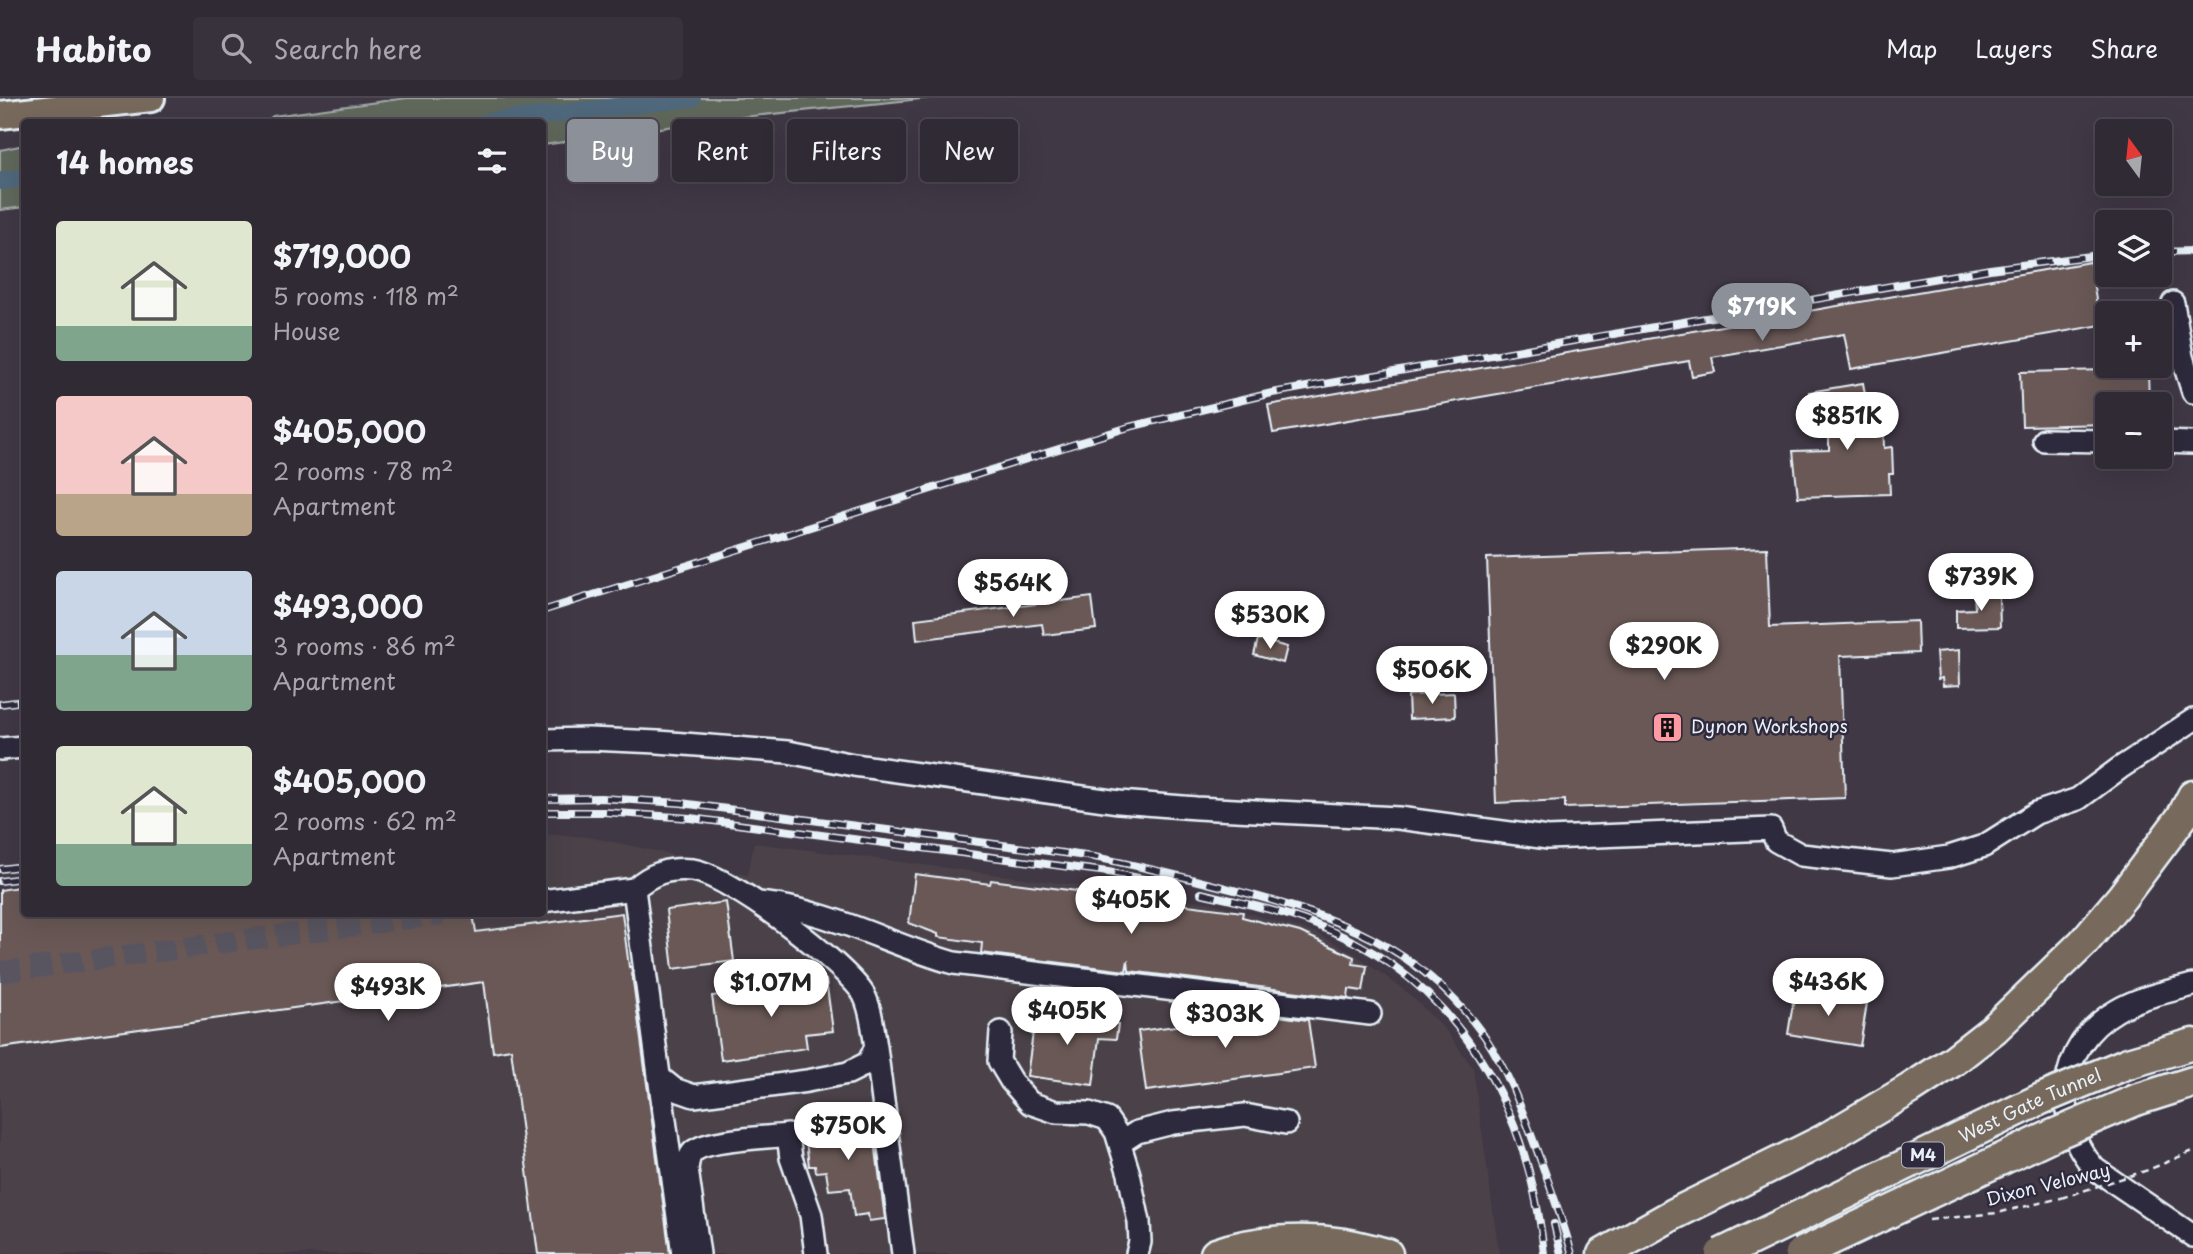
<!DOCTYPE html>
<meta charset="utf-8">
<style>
body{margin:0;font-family:"Playpen Sans",sans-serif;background:#38323c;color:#f1f3f6;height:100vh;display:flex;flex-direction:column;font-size:26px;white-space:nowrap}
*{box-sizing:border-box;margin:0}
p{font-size:23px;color:#a8a7ac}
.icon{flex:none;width:38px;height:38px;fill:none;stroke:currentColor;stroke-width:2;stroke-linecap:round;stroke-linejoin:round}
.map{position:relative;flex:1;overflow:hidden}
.side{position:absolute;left:21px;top:21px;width:525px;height:798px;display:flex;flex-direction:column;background:#302a34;border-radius:7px;box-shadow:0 7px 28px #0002,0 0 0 2px #4b464f}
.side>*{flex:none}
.top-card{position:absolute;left:567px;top:21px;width:665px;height:63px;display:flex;gap:14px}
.needle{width:46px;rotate:345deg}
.fabs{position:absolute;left:2095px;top:21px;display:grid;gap:14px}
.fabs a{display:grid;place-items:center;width:77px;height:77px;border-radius:7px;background:#302a34;box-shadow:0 7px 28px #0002,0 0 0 2px #4b464f;font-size:35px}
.price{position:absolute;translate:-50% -60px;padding:0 16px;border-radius:24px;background:#fff;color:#222;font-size:23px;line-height:46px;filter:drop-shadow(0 2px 4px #0008)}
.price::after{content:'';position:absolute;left:50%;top:42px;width:21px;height:16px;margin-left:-10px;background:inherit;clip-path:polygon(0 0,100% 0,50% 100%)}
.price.on{background:#8c9099;color:#fff}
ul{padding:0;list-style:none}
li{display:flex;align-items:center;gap:21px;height:175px;padding:0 35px}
li span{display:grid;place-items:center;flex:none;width:196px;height:140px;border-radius:7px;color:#555}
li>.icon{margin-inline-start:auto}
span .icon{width:84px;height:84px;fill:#fffc;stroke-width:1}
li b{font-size:30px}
h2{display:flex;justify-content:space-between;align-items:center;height:84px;padding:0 35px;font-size:30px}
.tag{padding:0 24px;border-radius:7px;background:#302a34;box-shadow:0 7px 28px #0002,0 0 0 2px #4b464f;font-size:24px;line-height:63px}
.tag.on{background:#8c9099;color:#fff}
header{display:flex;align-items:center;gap:42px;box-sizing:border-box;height:98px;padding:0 35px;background:#302a34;border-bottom:2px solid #4b464f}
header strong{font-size:33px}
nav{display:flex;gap:38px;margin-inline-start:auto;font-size:24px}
.search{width:490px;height:63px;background:#38323c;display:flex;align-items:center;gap:18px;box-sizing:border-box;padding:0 24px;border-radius:7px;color:#a8a7ac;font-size:26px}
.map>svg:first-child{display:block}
</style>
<header>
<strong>Habito</strong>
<div class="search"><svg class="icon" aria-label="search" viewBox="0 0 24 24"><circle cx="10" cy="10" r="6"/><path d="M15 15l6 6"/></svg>Search here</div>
<nav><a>Map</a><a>Layers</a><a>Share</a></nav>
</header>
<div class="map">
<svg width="2193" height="1156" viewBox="0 0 2193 1156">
<rect width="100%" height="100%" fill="#403845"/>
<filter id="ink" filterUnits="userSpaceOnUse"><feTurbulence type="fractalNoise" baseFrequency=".0143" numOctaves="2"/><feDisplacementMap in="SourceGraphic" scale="14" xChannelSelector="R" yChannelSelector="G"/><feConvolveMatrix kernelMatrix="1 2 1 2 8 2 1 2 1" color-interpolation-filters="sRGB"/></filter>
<g filter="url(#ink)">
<path fill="#4c424a" d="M543 736 587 739 622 746 702 763 748 778 754 745 1213 805 1316 835 1356 857 1408 895 1447 934 1473 970 1499 1156H0V791L24 787V816H542Z"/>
<path fill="#61685b" stroke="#a4acaa" stroke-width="2" d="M407 0H931L723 21 543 47 542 24H265L273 18Z
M24 47V109L0 112V52Z"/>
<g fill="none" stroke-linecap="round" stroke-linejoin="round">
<path stroke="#50677b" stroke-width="18" d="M487 24 692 0
M0 83 24 80"/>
</g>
<path fill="#695857" stroke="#e8f1f8" stroke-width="2" d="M2090 164 2097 208 2103 207 2107 226 1851 271 1844 236 1712 259 1715 274 1692 278 1689 263 1273 335 1268 307Z
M2148 271 2149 306H2107V326L2022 328 2020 274Z
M1863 285 1870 322 1883 321 1884 350 1892 349 1893 376H1889L1890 396 1798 399 1793 353 1829 352V338L1845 337 1844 305 1812 310 1809 294Z
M1767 450 1770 529 1917 523 1918 555 1840 558 1845 700 1565 710V702L1496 705 1487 460Z
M1974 496 1999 497 2000 529 1956 530V512L1975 511Z
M1092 499 1096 531 1044 537 1042 526 917 542 915 521Z
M1258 541 1287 549 1283 565 1254 557Z
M1959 552 1960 587 1943 588 1942 580 1938 581 1936 554Z
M1454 595 1455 619 1409 621 1408 597Z
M915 776 990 786 991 782 1243 814 1242 819 1300 834 1354 859 1353 866 1367 868 1363 893 1349 891 1348 900 1129 873 1128 862 1126 873 981 855 982 845 938 839V836L909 825Z
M24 788V816H473L476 834 622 815 629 869 631 868 670 1156H538L511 951 493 954 484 884 0 950V792Z
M726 804 734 863 673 871 666 812Z
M826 882 833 933 805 936 807 950 721 962 712 898Z
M1795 893 1853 903 1854 896 1868 899 1860 948 1788 936Z
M1036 913 1118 926 1116 941 1099 940 1093 987 1027 978Z
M1263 916 1308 922 1315 970 1146 993 1138 933Z
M872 1021 885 1121 869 1123 868 1116 854 1118 850 1090 829 1092 826 1073 816 1074 815 1068H809L804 1026Z"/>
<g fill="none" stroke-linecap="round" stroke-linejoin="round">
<path stroke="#595460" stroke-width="21" stroke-dasharray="21 10" stroke-linecap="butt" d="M0 874 443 816"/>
<defs>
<path id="minor" d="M2173 205 2182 259 2193 294
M2044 342 2107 343
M2160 344 2193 345
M542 642 589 641 658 644 788 654 854 667 1119 704 1196 710 1398 720 1548 740 1771 731 1776 743 1801 757 1892 767 1949 759 1984 748 2036 715 2078 701 2120 670 2193 622
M0 651 24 649
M542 803 634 791
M759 805C830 812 887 846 954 865L1370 916
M2193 887C2167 894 2139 899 2116 913 2056 948 2051 1022 2095 1071L2193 1138
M1001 934 999 963 1011 983 1030 1005 1056 1014 1089 1015 1107 1021 1116 1034 1129 1076 1139 1124 1140 1144 1137 1156
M659 979 674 991 694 998 807 983 848 975 868 965 876 949
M1120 1045 1137 1034 1173 1025 1245 1017 1286 1025
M683 1156 634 791C652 775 668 770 692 772 728 776 846 866 864 897 872 913 873 932 876 949L903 1156
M699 1156 687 1071C688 1065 688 1060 692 1055 704 1041 768 1040 788 1037L791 1060 811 1117 816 1156"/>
<path id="major" d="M0 17 151 0"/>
<path id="highway" d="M2128 965 2193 946
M2136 1002 2193 984
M1216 1156C1255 1142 1304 1140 1345 1146 1359 1148 1373 1153 1387 1156
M1603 1156 1674 1116 1822 1043 1910 991 1953 963 1994 931 2083 845 2122 799 2182 719 2193 698"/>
</defs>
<use href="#minor" stroke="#e8f1f8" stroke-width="26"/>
<use href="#major" stroke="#e8f1f8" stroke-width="32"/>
<use href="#highway" stroke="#e8f1f8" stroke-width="35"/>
<path stroke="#e8f1f8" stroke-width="2.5" stroke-dasharray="7 5" stroke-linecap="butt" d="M1929 1122 1997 1115 2061 1100"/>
<use href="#minor" stroke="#2f2a3d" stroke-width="21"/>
<use href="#major" stroke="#77695c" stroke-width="26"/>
<use href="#highway" stroke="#77695c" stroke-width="30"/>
<defs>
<path id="rail" d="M2160 154 2193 153
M542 513 1129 329 1272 295 1990 171 2107 156
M0 606 24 603
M542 701 601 700 681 705 1094 759C1141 768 1188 780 1234 792 1339 820 1419 847 1485 939 1508 973 1522 1012 1536 1050 1549 1085 1562 1120 1572 1156
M542 714H603L690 720 1108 774 1174 787
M0 771 24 768
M0 783 24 780
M1201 795C1239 804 1278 812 1314 826 1457 879 1529 1009 1544 1156
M1554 1126 1561 1156"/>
</defs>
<use href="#rail" stroke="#e8f1f8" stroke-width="8"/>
<use href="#rail" stroke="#2f2a3d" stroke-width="5" stroke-dasharray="16" stroke-linecap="butt"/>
<defs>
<g id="highway-bridge">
<path id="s1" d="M1721 1156 2041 1001 2128 965"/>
<path d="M1800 1156 2053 1037 2136 1002"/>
</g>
</defs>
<use href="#highway-bridge" stroke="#e8f1f8" stroke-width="35" stroke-linecap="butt"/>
<path stroke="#e8f1f8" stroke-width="2.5" stroke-dasharray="7 5" stroke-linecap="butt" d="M2061 1100 2148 1072 2193 1053"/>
<use href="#highway-bridge" stroke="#77695c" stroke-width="30"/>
</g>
</g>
<defs>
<symbol id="building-square" viewBox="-11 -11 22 22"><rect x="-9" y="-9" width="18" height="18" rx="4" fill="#ff9aa2" stroke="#2f2a3d"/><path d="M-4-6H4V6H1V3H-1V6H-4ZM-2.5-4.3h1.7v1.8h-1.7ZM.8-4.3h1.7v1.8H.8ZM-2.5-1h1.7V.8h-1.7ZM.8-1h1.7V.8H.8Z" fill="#111"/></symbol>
</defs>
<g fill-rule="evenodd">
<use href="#building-square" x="1650" y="612" width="35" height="35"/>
</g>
<g text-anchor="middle" stroke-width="5" stroke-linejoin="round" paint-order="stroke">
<rect fill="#2f2a3d" stroke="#b0b5c0" stroke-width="2" x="1902" y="1044.5" width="42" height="25" rx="5"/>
<g font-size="16" font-weight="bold" fill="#e8f1f8">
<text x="1923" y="1063">M4</text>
</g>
<g font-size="18" fill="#e8f1f8" stroke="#2f2a3d" text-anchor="start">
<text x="1691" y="635">Dynon Workshops</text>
</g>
<g font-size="18" fill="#e8f1f8" stroke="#2f2a3d">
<text dy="6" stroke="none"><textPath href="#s1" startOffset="343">West Gate Tunnel</textPath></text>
<text transform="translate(2048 1087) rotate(-14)" y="6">Dixon Veloway</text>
</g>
</g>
</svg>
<div class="fabs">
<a><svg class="needle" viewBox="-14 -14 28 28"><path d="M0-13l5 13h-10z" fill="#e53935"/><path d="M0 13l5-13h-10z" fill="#a8a7ac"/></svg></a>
<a><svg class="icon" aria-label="layers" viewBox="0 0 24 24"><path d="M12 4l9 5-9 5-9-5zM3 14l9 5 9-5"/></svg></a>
<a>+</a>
<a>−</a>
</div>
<b class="price on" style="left:1762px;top:245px">$719K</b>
<b class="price" style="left:1847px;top:354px">$851K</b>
<b class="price" style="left:1981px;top:515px">$739K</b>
<b class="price" style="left:1013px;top:521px">$564K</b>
<b class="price" style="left:1270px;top:553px">$530K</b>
<b class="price" style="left:1664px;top:584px">$290K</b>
<b class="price" style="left:1432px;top:608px">$506K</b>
<b class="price" style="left:1131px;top:838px">$405K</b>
<b class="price" style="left:1828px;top:920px">$436K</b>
<b class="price" style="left:771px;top:921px">$1.07M</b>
<b class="price" style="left:388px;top:925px">$493K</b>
<b class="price" style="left:1067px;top:949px">$405K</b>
<b class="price" style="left:1225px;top:952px">$303K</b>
<b class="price" style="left:848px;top:1064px">$750K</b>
<div class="top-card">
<a class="tag on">Buy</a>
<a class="tag">Rent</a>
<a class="tag">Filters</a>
<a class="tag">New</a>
</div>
<section class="side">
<h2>14 homes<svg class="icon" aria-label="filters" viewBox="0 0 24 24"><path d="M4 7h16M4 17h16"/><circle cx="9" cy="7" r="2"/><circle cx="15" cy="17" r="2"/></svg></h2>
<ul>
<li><span style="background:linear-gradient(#dfe7d0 75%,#7fa58c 0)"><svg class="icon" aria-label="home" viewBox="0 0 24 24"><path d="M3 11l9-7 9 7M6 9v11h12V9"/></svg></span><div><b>$719,000</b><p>5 rooms · 118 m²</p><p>House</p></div></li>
<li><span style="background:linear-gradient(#f6c9c9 70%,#b9a48a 0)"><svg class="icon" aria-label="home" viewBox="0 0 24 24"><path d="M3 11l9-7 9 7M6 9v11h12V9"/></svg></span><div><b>$405,000</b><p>2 rooms · 78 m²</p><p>Apartment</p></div></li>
<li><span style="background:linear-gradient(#c9d6e8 60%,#7fa58c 0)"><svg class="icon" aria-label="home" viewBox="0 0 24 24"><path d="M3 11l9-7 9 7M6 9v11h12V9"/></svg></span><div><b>$493,000</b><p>3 rooms · 86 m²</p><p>Apartment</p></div></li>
<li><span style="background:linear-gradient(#dfe7d0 70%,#7fa58c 0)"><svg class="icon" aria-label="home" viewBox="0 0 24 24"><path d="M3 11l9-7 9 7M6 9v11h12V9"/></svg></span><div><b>$405,000</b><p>2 rooms · 62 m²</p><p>Apartment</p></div></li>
</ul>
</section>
</div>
